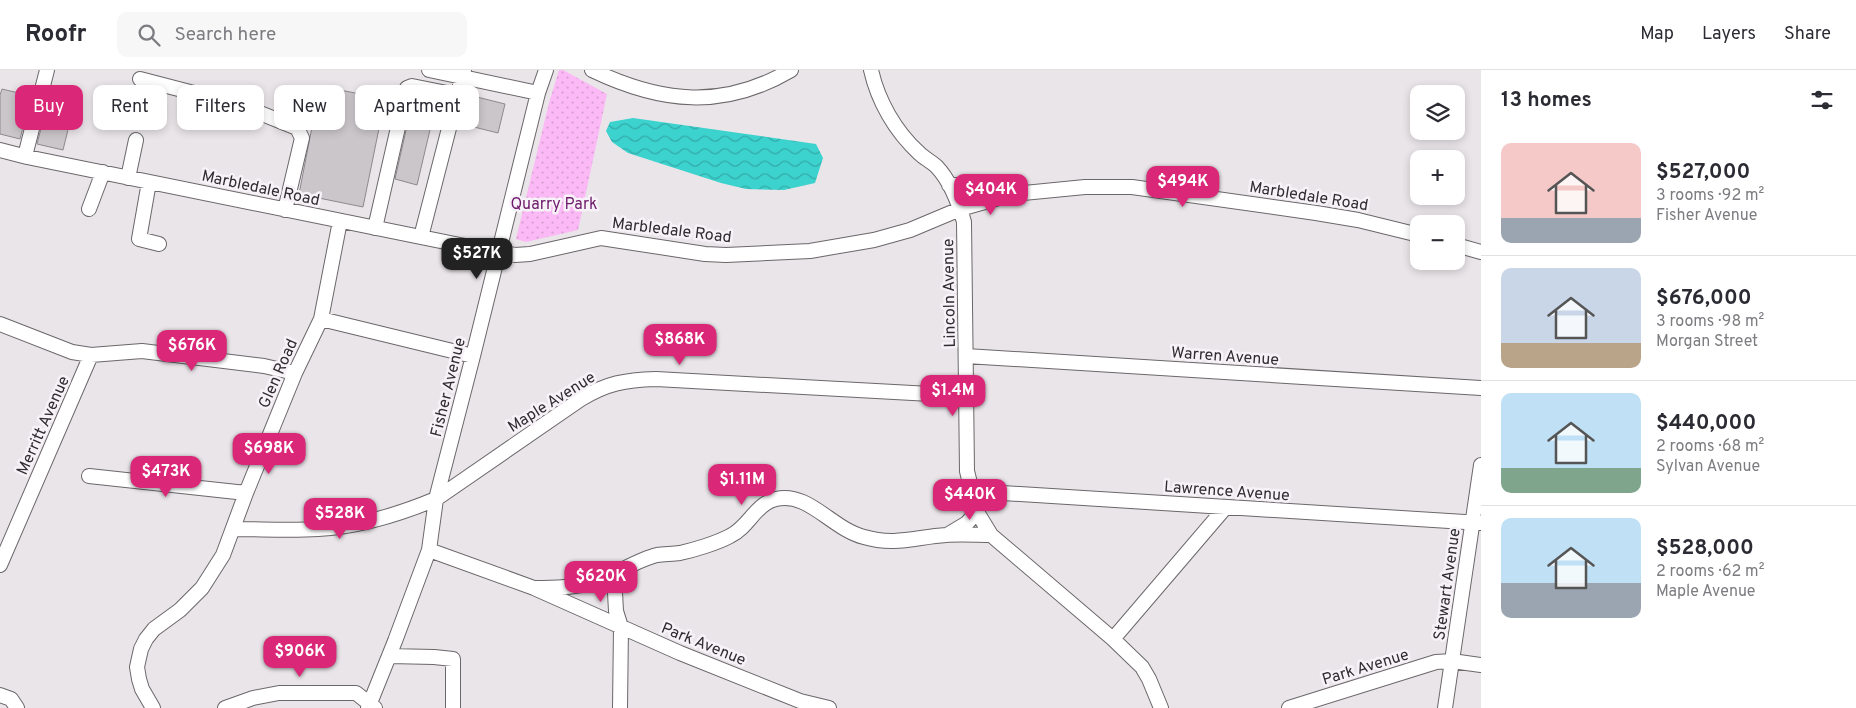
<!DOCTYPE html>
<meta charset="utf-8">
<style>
body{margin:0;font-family:Overpass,sans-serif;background:#f7f7f7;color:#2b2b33;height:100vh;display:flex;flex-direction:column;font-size:19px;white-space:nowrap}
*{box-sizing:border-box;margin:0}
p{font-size:16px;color:#7c7c81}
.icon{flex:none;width:28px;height:28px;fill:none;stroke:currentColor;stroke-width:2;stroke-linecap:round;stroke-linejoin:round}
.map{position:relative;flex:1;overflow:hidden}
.drawer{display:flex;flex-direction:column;background:#fff;width:375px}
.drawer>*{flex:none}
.banner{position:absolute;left:15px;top:15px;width:475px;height:45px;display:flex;gap:10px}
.buttons{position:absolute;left:1410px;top:15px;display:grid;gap:10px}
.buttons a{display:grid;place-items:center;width:55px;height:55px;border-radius:10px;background:#fff;box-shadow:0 2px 8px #0003;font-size:25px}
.price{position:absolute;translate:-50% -42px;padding:0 11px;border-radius:10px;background:#db2777;color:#fff;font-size:16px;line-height:32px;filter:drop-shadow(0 1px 2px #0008)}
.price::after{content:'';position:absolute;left:50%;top:30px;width:15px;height:11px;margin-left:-8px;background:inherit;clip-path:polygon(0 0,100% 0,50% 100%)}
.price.current{background:#222;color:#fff}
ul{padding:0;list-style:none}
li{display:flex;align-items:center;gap:15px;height:125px;padding:0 20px}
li+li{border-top:1px solid #e1e1e2}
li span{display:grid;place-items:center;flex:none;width:140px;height:100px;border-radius:10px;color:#555}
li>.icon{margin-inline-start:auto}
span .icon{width:60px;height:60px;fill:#fffc;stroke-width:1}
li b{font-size:21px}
h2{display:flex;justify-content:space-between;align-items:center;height:60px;padding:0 20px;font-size:21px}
.pill{padding:0 18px;border-radius:10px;background:#fff;box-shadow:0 2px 8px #0003;font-size:18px;line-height:45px}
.pill.current{background:#db2777;color:#fff}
header{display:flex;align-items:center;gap:30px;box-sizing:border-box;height:70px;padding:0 25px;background:#fff;border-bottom:1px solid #e1e1e2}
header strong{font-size:24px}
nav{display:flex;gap:28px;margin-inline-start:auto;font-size:18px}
.search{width:350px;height:45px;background:#f7f7f7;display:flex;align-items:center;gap:12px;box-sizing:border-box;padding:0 18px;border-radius:10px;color:#7c7c81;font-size:19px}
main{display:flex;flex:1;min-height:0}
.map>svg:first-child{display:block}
</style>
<header>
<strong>Roofr</strong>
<div class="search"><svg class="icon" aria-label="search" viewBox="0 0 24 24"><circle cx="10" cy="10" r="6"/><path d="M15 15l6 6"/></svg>Search here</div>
<nav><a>Map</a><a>Layers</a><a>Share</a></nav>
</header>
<main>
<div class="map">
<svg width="1481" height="638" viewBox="0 0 1481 638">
<defs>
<pattern id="park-dots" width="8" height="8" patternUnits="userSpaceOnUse" patternTransform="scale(1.25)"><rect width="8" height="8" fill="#fbb9f5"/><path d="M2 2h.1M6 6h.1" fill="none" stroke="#d79fd2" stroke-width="1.8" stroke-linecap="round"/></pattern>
<pattern id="water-waves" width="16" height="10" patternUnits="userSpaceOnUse" patternTransform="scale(1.25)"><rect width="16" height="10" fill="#3cd2ce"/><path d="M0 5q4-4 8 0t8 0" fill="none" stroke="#33aba8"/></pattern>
</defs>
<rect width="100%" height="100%" fill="#eae5e9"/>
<path fill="url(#park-dots)" d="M559 0H563L607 24 578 160 526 172 516 169 549 33Z"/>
<path fill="url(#water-waves)" d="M633 48 816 74 823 88 815 113 784 120 746 119 721 113 628 83 612 72 606 61 610 52Z"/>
<path fill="#cbc6ca" stroke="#8d898c" d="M320 16 385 29 363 137 299 124Z
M2 19 31 26 20 69 0 64V25Z
M51 20 76 27 63 80 37 74Z
M414 25 437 30 417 115 395 109Z
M469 25 505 34 498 63 462 54Z"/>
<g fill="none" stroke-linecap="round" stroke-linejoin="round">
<defs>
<path id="minor" d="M429 0 538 23
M592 0C661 33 723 40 791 0
M871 0C878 31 895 61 919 83 924 88 932 92 937 97 950 111 959 134 964 152L967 401 977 442 991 465 1113 569 1142 597 1149 609 1161 638
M140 9 240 35 297 58 302 68 285 140
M0 80 27 87 460 175 515 185 530 184 601 168 705 184 726 185 810 181 874 170 910 160 960 139 1013 124
M25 86 47 0
M128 108 136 70
M149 112 139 169 159 174
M949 115H979L1013 124 1085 117H1132L1316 143 1358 150 1419 165
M89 139 103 102
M375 158 407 18 412 16 457 25
M421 167 464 0
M1456 175 1481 182
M321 249 473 286
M0 254 72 282 91 285 142 281 264 296 295 303
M966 286 1481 318
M89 406 246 423
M971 421 1481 453
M234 459C262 459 290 461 318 459 358 457 400 444 436 429L581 329C607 313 625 310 656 309L967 326
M947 465 967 453 977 442
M429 480 534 518 680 583 800 631 829 638
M0 495 91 285
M614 504 616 541 621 557 620 638
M534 518C552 518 570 518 587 514 610 509 635 490 657 485 664 484 672 484 680 483 694 480 717 473 730 466 749 457 755 434 776 429 808 421 832 459 864 467 895 476 916 467 946 465 960 464 978 465 991 465
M1113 569 1225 438
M389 586 434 587 453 589V638
M0 625 11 629 17 638
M153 638 142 619 139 609 137 597 141 579 146 569 154 559 180 540 202 518 223 485 246 423 295 303 321 249 340 151
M225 638 253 628 279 623H356L375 638
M368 638 395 571 429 480 436 429 473 286 538 23 546 0
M1289 638 1436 592 1452 591 1481 595
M1445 638 1481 395"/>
</defs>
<use href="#minor" stroke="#6b676a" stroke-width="16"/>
<use href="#minor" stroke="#fff" stroke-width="14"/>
</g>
<g text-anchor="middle" stroke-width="5" stroke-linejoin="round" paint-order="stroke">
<g font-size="16" fill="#2f2d2f" stroke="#f7f2f7">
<text transform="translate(261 117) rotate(12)" y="6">Marbledale Road</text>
<text transform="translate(1309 125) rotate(9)" y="6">Marbledale Road</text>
<text transform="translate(672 159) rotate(7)" y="6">Marbledale Road</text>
<text transform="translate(948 223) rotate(-91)" y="6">Lincoln Avenue</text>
<text transform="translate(1225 285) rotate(4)" y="6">Warren Avenue</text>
<text transform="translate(277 303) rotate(-66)" y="6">Glen Road</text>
<text transform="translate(447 317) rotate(-76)" y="6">Fisher Avenue</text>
<text transform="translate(551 331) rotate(-32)" y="6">Maple Avenue</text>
<text transform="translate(42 355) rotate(-66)" y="6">Merritt Avenue</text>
<text transform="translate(1227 420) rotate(4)" y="6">Lawrence Avenue</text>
<text transform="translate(1446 514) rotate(-82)" y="6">Stewart Avenue</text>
<text transform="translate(704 573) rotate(22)" y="6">Park Avenue</text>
<text transform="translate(1365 596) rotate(-17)" y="6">Park Avenue</text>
</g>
<g font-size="16" fill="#6d186a" stroke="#f7f2f7">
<text x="554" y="139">Quarry Park</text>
</g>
</g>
</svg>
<div class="buttons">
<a><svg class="icon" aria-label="layers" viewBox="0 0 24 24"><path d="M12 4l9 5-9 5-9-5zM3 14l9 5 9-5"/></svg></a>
<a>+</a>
<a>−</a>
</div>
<b class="price" style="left:1183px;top:138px">$494K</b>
<b class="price" style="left:991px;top:146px">$404K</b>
<b class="price current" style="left:477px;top:210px">$527K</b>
<b class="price" style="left:680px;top:296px">$868K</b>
<b class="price" style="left:192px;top:302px">$676K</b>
<b class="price" style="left:953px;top:347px">$1.4M</b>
<b class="price" style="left:269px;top:405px">$698K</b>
<b class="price" style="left:166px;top:428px">$473K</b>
<b class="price" style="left:742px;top:436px">$1.11M</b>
<b class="price" style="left:970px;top:451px">$440K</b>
<b class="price" style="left:340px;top:470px">$528K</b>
<b class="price" style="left:601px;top:533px">$620K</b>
<b class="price" style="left:300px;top:608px">$906K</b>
<div class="banner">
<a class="pill current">Buy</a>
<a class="pill">Rent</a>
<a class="pill">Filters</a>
<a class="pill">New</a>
<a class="pill">Apartment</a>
</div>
</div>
<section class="drawer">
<h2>13 homes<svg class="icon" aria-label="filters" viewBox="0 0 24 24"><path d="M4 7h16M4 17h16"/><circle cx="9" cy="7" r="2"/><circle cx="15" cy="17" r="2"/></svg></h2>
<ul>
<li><span style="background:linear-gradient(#f6c9c9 75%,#9aa5b1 0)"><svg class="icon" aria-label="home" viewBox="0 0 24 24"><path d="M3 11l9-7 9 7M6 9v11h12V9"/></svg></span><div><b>$527,000</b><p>3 rooms · 92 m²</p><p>Fisher Avenue</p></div></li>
<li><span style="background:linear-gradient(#c9d6e8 75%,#b9a48a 0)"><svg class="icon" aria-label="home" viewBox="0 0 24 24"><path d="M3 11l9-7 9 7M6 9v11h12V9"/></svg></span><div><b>$676,000</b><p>3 rooms · 98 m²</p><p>Morgan Street</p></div></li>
<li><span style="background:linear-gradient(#bfe0f5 75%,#7fa58c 0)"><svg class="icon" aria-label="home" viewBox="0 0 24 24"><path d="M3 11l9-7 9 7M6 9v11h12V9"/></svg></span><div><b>$440,000</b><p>2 rooms · 68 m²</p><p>Sylvan Avenue</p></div></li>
<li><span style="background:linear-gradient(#bfe0f5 65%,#9aa5b1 0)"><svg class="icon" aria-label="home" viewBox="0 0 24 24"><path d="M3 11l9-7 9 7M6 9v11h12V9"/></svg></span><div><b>$528,000</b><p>2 rooms · 62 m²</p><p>Maple Avenue</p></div></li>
</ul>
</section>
</main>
